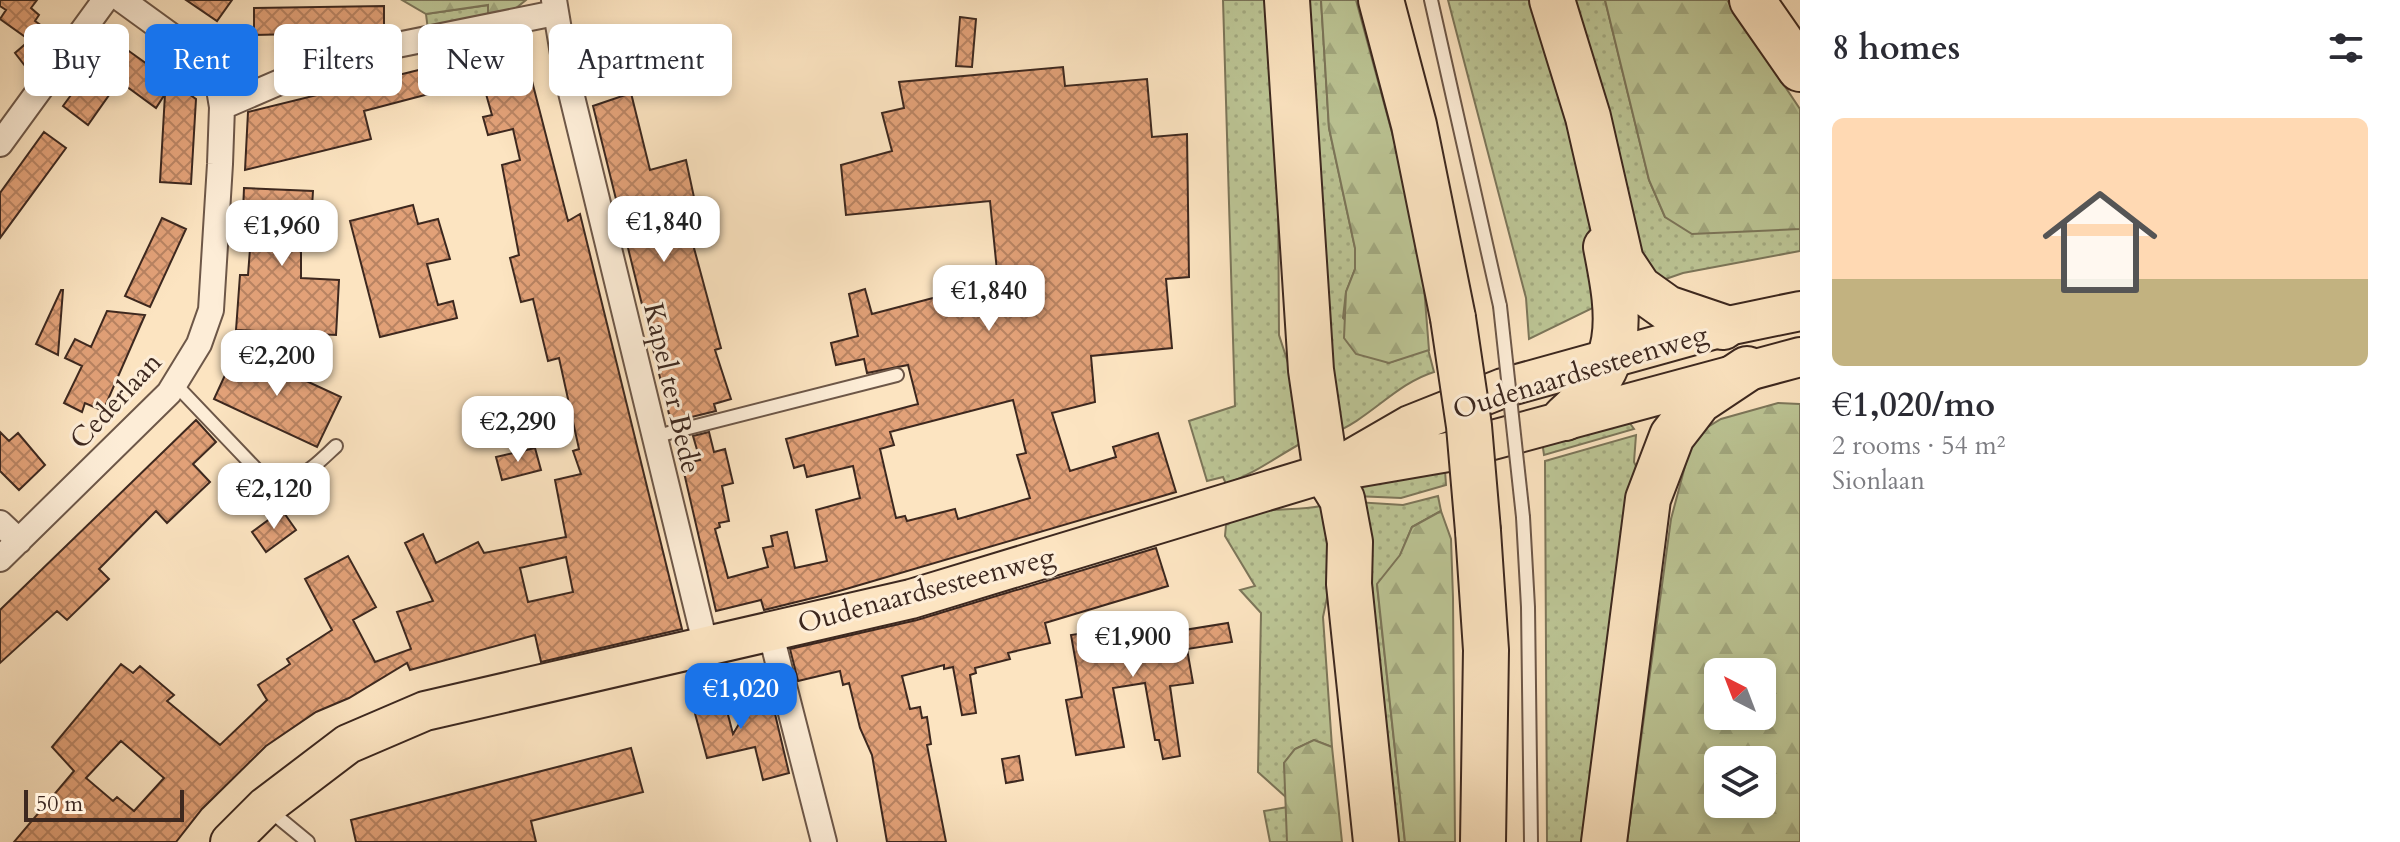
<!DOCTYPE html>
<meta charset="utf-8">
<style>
body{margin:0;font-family:Cardo,serif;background:#f7f7f7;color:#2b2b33;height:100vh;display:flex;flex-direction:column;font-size:30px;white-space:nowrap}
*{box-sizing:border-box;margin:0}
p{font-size:26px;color:#7c7c81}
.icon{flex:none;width:44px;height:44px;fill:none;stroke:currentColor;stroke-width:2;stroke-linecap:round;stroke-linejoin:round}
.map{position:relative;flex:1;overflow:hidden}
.panel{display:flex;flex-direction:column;background:#fff;width:600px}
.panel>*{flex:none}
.banner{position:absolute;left:24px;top:24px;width:760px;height:72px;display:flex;gap:16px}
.needle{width:52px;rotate:318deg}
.buttons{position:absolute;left:1704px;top:658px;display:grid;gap:16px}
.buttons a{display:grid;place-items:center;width:72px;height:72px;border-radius:12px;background:#fff;box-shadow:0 4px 12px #0003;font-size:40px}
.scale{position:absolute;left:24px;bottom:20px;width:160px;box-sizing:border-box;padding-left:8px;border:4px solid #3d281f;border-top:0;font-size:22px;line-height:28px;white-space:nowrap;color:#3d281f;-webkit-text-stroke:6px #fdedd7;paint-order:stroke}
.price{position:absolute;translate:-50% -68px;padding:0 18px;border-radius:16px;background:#fff;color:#222;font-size:26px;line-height:52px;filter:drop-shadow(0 2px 4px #0008)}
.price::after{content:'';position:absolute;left:50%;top:48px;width:24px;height:18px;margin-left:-12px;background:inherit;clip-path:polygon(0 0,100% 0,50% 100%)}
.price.active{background:#1a73e8;color:#fff}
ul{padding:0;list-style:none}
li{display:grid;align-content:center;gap:16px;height:424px;padding:0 32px}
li+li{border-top:2px solid #e1e1e2}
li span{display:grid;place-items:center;height:248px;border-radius:12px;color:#555}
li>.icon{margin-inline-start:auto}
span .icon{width:144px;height:144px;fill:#fffc;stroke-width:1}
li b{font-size:34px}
h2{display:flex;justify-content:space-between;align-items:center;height:96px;padding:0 32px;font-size:34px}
.chip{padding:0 28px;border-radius:12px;background:#fff;box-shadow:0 4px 12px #0003;font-size:28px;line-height:72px}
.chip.active{background:#1a73e8;color:#fff}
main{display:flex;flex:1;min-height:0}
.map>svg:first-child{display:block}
</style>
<main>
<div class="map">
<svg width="1800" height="842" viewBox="0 0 1800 842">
<defs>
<pattern id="grass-dots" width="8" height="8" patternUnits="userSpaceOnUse" patternTransform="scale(2)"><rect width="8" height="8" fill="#bcc595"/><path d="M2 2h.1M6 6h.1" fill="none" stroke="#a2a980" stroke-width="1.8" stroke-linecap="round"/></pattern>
<pattern id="forest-firs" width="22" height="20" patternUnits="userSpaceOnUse" patternTransform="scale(2)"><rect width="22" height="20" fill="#bcc595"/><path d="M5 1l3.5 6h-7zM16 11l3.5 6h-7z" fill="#a2a980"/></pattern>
<pattern id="building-cross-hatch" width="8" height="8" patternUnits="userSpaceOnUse" patternTransform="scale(2)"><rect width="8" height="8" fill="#e2a178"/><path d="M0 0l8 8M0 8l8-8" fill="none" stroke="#b88362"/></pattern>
</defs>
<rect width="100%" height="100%" fill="#fce4c1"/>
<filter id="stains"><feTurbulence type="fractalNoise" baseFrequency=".0025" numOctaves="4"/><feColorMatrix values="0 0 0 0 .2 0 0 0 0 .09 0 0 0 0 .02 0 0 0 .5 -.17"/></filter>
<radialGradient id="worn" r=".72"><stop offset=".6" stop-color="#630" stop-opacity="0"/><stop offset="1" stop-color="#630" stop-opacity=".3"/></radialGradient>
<path fill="url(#grass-dots)" stroke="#7c765a" stroke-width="2" d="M1223 0H1269L1278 181 1279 335 1305 415 1307 440C1277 456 1258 472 1226 484L1223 477 1207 481 1189 421 1235 406Z
M1309 0H1321L1329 128 1355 248V269L1346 292 1343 318 1388 363 1428 349 1434 372C1395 384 1369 420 1331 434Z
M1448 0H1538L1588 211 1605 302 1529 339 1526 298Z
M1574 0H1605L1649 180 1665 217 1800 229V251L1683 273 1654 283 1643 266Z
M489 5 488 16 428 30 426 14Z
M1629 422 1634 429 1544 455 1542 441Z
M1636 435 1634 462 1638 470 1587 842H1547L1545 461Z
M1445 470 1446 485 1401 498 1355 496 1353 491 1373 481Z
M1438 496 1441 511 1412 527 1400 556 1377 585 1405 842H1385L1356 502 1403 505Z
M1321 506 1334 564 1323 617 1332 747 1314 740 1295 749 1284 763 1288 799 1258 772 1261 613 1240 590 1255 586 1225 536 1226 525C1253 503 1289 513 1321 506Z
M1288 807 1287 842H1270L1264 811Z"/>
<path fill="url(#forest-firs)" stroke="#7c765a" stroke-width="2" fill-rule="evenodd" d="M402 0H526L510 13 488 16V5L426 14Z
M1321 0H1356L1420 236 1429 350 1389 363 1356 354 1344 338 1346 292 1355 269V248L1329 128Z
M1605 0H1727L1800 109V229L1692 234 1665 217 1649 180Z
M1778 403 1800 404V842H1627L1671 519 1693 436 1721 419ZM1718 672H1762V716H1718ZM1718 760H1762V804H1718Z
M1441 511 1451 539 1453 598 1455 842H1405L1377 584 1400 555 1412 527Z
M1314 740 1332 747 1342 842H1287L1284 763 1295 749Z"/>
<path fill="url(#building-cross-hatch)" stroke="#3d281f" stroke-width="2" fill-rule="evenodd" d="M0 0H37L31 8 39 15 35 21 42 26 31 41 0 19 6 10 0 6Z
M186 0H232L217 21Z
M384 6V32L254 35V8Z
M960 17 976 19 972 67 956 66Z
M112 39 196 99 191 184 160 182 165 94 156 108 119 81 88 125 63 106Z
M30 40 41 55 29 71 15 53Z
M524 50 568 221 580 214 682 629 541 662 535 635 410 670 407 663 349 698 316 712 266 746 202 809 176 842H14L74 771 52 747 121 664 133 673 140 666 174 695 167 701 220 745 267 700 258 685 290 664 287 659 332 630 305 579 348 556 376 607 353 620 375 662 411 649 397 612 433 601 405 543 423 534 436 563 478 542 484 553 566 537 555 480 581 474 573 451 579 449 559 358 548 361 533 299 521 302 510 258 519 255 502 165 520 160 513 129 488 135 483 117 492 115 482 80 364 111 371 139 245 170 248 112 435 66 437 72ZM566 557 573 592 528 602 520 568ZM121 741 164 778 134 811 117 797 113 801 86 778Z
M1063 67 1065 86 1147 79 1152 137 1187 134 1189 277 1166 279 1172 348 1091 356 1095 402 1052 413 1070 471 1116 457 1113 447 1158 433 1176 492 829 594 764 610 761 600 716 611 682 464 700 460 693 436 709 432 714 452 725 449 733 483 722 486 729 521 719 523 720 527 715 529 728 578 768 567 763 548 773 546 771 536 787 532 795 568 827 561 816 510 860 498 853 466 807 477 804 465 794 468 786 439 918 404 908 365 867 373 864 359 836 365 831 343 858 336 849 294 865 289 872 314 998 281 990 201 846 215 841 165 892 151 882 113 904 108 899 82ZM1013 400 1026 453 1017 455 1030 498 958 519 955 509 907 521 905 516 896 518 880 449 894 445 890 432Z
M631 93 650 170 686 160 695 202 685 204 691 237 721 348 715 350 731 399 714 404 716 411 671 422 593 106Z
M44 132 66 148 0 238V193Z
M244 188 313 191 310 239H301V278L339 280 336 335 236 330 240 275H248L251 236H242Z
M413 205 418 224 438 219 450 259 427 264 438 305 453 301 457 318 380 337 350 221Z
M162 218 186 229 150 307 125 296Z
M61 290H63L58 355 36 344Z
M107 311 145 315 103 411 85 403 82 412 64 403 82 366 65 358 75 339 91 347Z
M237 349 341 397 317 447 214 399Z
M196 420 216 442 193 464 210 482 167 523 156 511 99 569 109 579 67 620 57 611 0 663V610Z
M0 432 9 441 18 433 45 465 19 490 0 471Z
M535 448 541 470 502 480 496 457Z
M282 510 296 530 266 552 252 532Z
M1156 548 1168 586 1045 623 1050 643 1008 653 1010 659 975 668 976 673 970 675 976 713 962 715 953 667 944 669V665L902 676 910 709 920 707 922 718 927 717 931 744 927 745 946 842H887L872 755 860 728 849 683 843 685 840 671 798 681 790 649 917 620Z
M1182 618 1184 630 1228 623 1232 642 1187 649 1193 683 1170 686 1180 756 1163 759 1159 740H1155L1145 683 1113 688 1124 747 1076 755 1066 700 1082 697 1071 635Z
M721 688 733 734 752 702 771 697 789 773 763 780 755 747 707 758 690 695Z
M631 748 643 792 531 821 536 842H356L351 820Z
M1019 756 1023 780 1006 783 1002 759Z"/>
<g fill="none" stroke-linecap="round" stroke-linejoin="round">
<defs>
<path id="lane" d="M1431 0 1500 306
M175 384 258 471C293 491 311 469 336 446
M653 437 897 375
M1523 517 1528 607 1531 842
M268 809 308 842"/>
<path id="street" d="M554 0 566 72 706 647
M222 107 338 57 555 13
M0 144 105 0
M0 523 19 541
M0 559 169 393 199 344 211 310 220 164 222 107 218 83 202 58 122 0
M770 631 824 842"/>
<path id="primary" d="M1346 462 1410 425 1503 388 1723 327 1800 311
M230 842 265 807 348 744 425 711 911 599 1326 473 1448 452 1800 357"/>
<path id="highway" d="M1287 0 1311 370 1326 473 1342 499 1350 542 1349 584 1376 842
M1381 0 1414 125 1453 318
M1552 0 1588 117 1621 261 1639 288 1667 308 1723 327
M1752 0 1800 69
M1565 418C1626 364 1621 322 1606 247
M1478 531 1486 650 1483 842
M1604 842 1648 499 1672 436 1686 418 1699 401 1747 369"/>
</defs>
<use href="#lane" stroke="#6d5748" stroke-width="16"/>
<use href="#street" stroke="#6d5748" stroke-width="28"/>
<use href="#primary" stroke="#3d281f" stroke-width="42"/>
<use href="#highway" stroke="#3d281f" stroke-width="48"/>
<use href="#lane" stroke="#fdedd7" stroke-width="12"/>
<use href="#street" stroke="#fdedd7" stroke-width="24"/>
<use href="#primary" stroke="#fce4c1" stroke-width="38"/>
<use href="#highway" stroke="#fce4c1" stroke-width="44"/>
<defs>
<path id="lane-bridge" d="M1500 306 1523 517"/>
<path id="highway-bridge" d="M1453 318 1469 426 1478 531"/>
</defs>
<use href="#lane-bridge" stroke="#6d5748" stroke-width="16" stroke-linecap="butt"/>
<use href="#highway-bridge" stroke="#3d281f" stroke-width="48" stroke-linecap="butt"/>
<use href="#lane-bridge" stroke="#fdedd7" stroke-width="12"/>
<use href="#highway-bridge" stroke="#fce4c1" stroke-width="44"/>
</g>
<g text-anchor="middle" stroke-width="6" stroke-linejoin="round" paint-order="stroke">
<g font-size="28" fill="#3d281f" stroke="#fdedd7">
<text transform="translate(1580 371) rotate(-17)" y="10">Oudenaardsesteenweg</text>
<text transform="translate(673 388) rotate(77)" y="10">Kapel ter Bede</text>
<text transform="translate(115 400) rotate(-47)" y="10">Cederlaan</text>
<text transform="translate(926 589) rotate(-15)" y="10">Oudenaardsesteenweg</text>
</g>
</g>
<rect width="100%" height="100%" filter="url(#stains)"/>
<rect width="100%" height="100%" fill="url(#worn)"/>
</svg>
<div class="buttons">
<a><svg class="needle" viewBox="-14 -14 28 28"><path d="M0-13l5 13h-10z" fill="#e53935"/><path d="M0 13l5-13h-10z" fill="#7c7c81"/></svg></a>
<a><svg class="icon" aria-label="layers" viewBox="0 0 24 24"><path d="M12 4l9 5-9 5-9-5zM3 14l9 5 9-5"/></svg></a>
</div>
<div class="scale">50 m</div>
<b class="price" style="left:664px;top:264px">€1,840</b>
<b class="price" style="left:282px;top:268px">€1,960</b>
<b class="price" style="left:989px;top:333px">€1,840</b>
<b class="price" style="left:277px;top:398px">€2,200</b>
<b class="price" style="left:518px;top:464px">€2,290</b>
<b class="price" style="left:274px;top:531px">€2,120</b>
<b class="price" style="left:1133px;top:679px">€1,900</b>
<b class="price active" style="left:741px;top:731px">€1,020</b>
<div class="banner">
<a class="chip">Buy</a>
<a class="chip active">Rent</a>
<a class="chip">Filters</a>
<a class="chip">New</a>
<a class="chip">Apartment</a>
</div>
</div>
<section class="panel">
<h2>8 homes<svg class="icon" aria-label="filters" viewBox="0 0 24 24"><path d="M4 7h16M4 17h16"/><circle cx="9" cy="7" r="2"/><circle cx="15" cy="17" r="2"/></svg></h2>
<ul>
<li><span style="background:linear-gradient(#ffd9b3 65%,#c2b280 0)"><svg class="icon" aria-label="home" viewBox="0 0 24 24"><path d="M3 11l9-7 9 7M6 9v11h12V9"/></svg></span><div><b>€1,020/mo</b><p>2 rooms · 54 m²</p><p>Sionlaan</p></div></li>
</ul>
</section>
</main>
